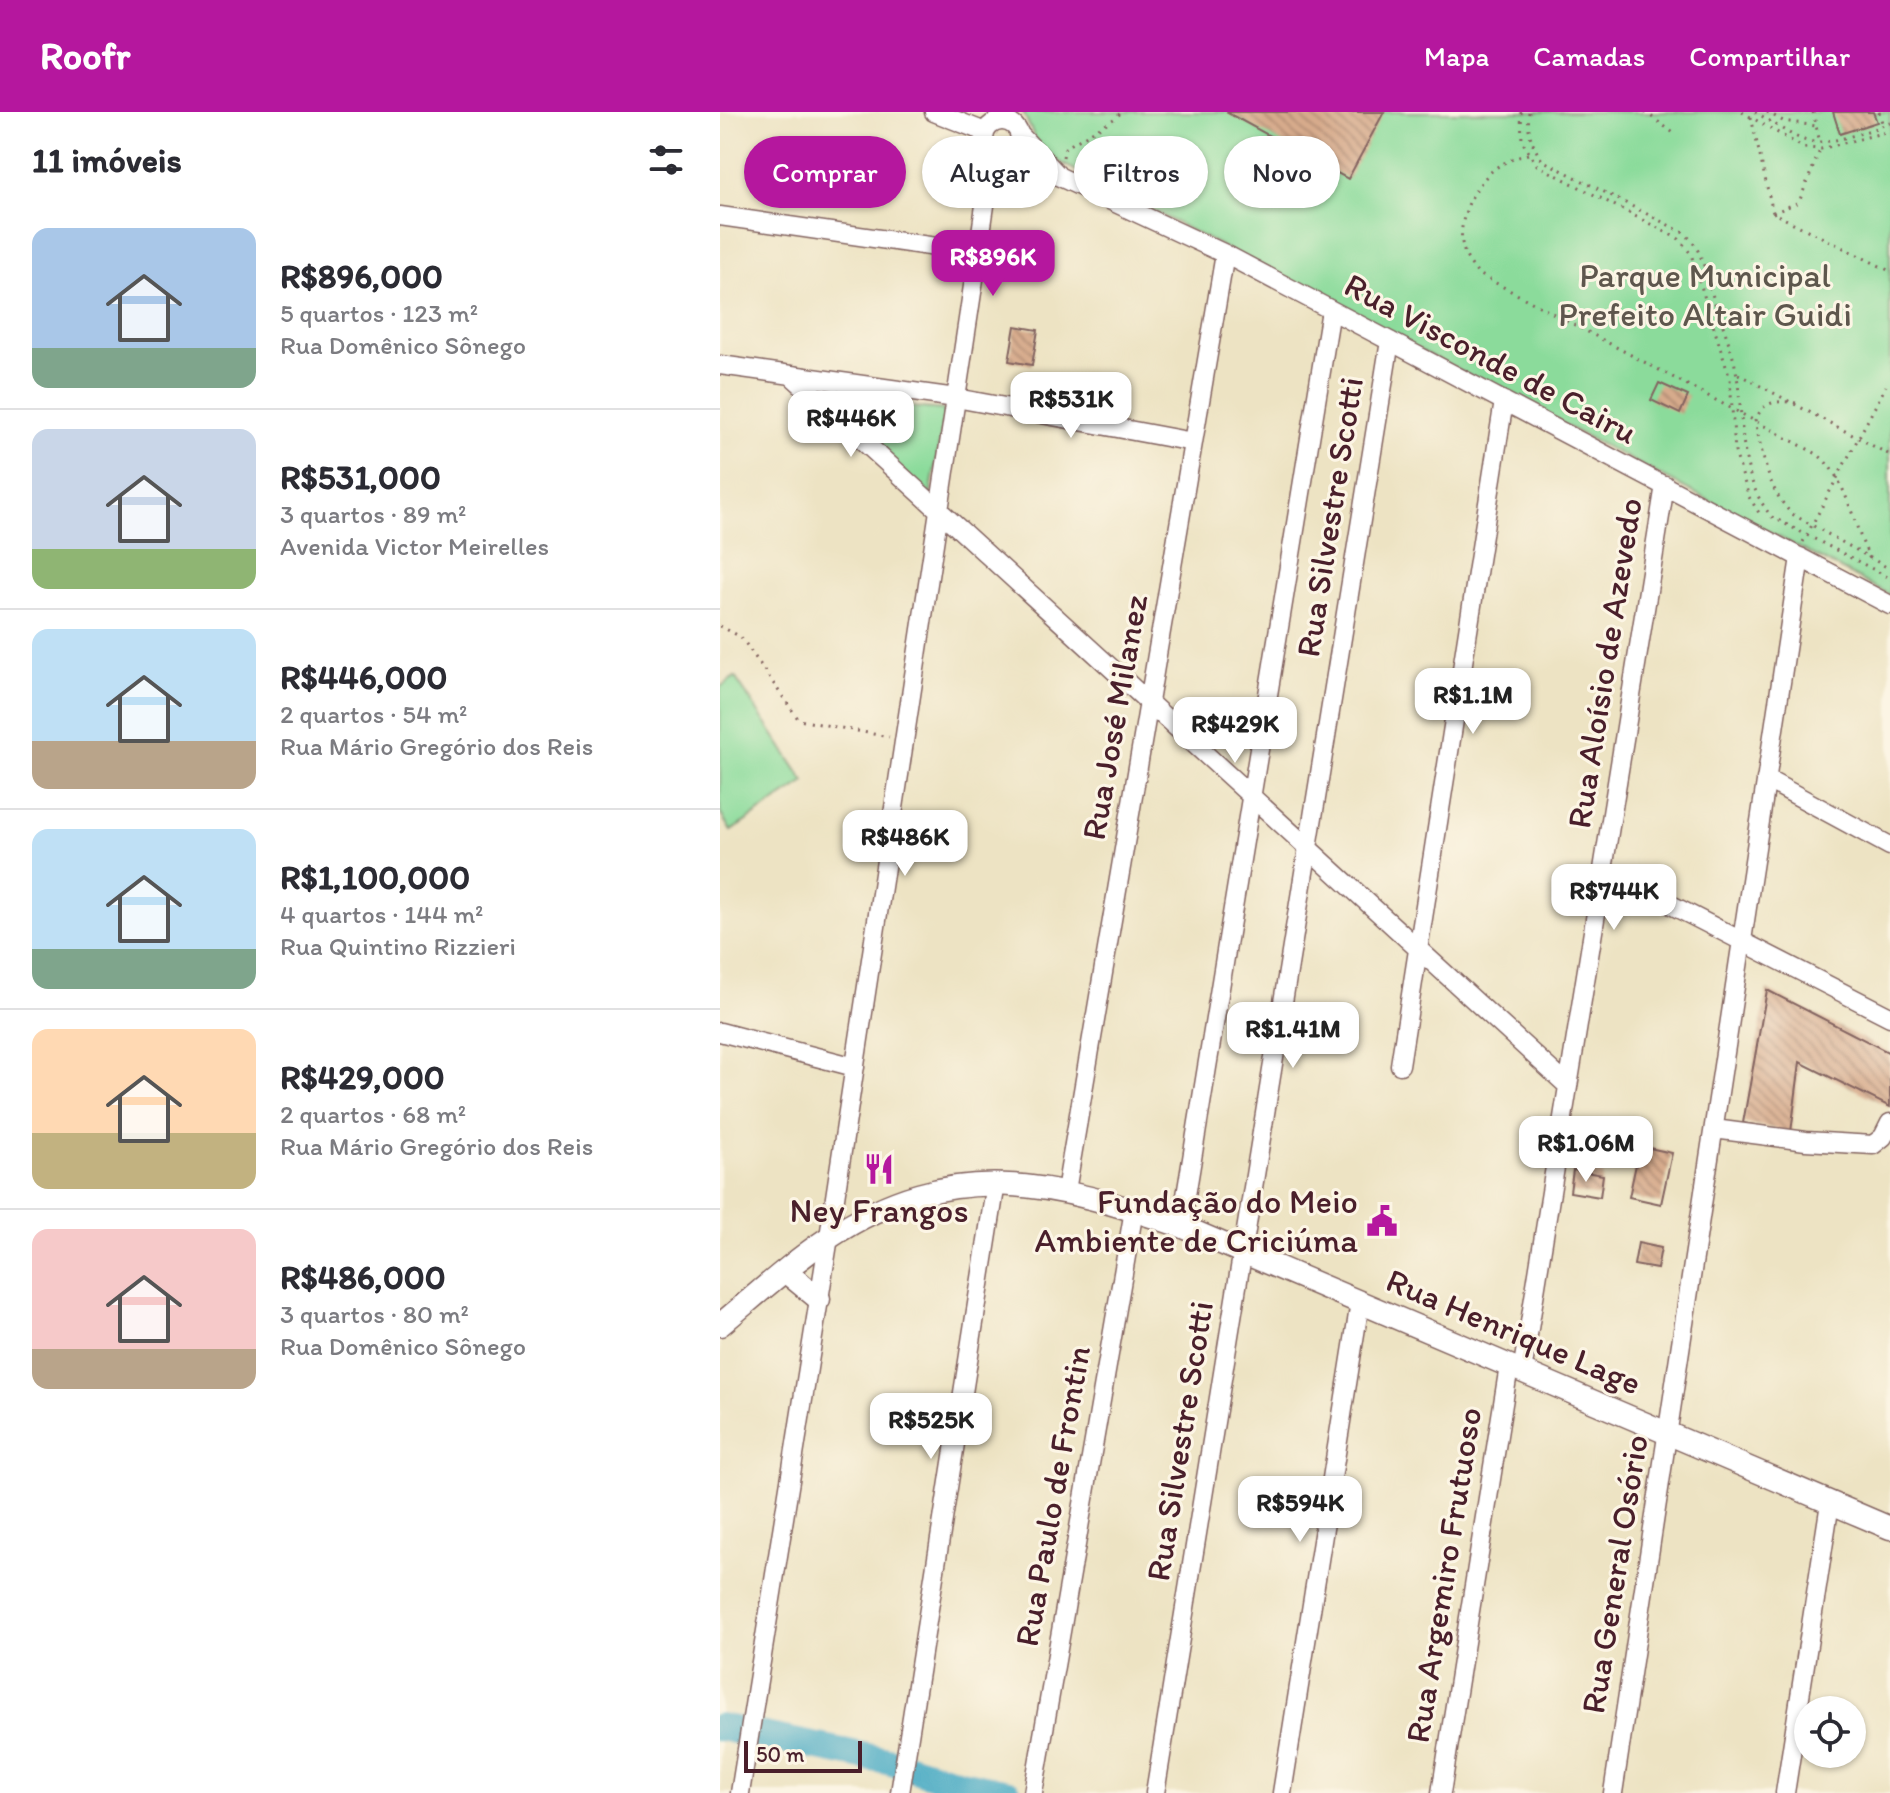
<!DOCTYPE html>
<html lang="pt">
<meta charset="utf-8">
<style>
body{margin:0;font-family:Itim,sans-serif;background:#f7f7f7;color:#2b2b33;height:100vh;display:flex;flex-direction:column;font-size:30px;white-space:nowrap}
*{box-sizing:border-box;margin:0}
p{font-size:26px;color:#7c7c81}
.icon{flex:none;width:44px;height:44px;fill:none;stroke:currentColor;stroke-width:2;stroke-linecap:round;stroke-linejoin:round}
.map{position:relative;flex:1;overflow:hidden}
.side{display:flex;flex-direction:column;background:#fff;width:720px}
.side>*{flex:none}
.guide{position:absolute;left:24px;top:24px;width:760px;height:72px;display:flex;gap:16px}
.controls{position:absolute;left:1074px;top:1584px;display:grid;gap:16px}
.controls a{display:grid;place-items:center;width:72px;height:72px;border-radius:50%;background:#fff;box-shadow:0 2px 6px #0004;font-size:40px}
.scale{position:absolute;left:24px;bottom:20px;width:118px;box-sizing:border-box;padding-left:8px;border:4px solid #4a1f2b;border-top:0;font-size:22px;line-height:28px;white-space:nowrap;color:#4a1f2b;-webkit-text-stroke:6px #fcf5e5;paint-order:stroke}
.price{position:absolute;translate:-50% -68px;padding:0 18px;border-radius:16px;background:#fff;color:#222;font-size:26px;line-height:52px;filter:drop-shadow(0 2px 4px #0008)}
.price::after{content:'';position:absolute;left:50%;top:48px;width:24px;height:18px;margin-left:-12px;background:inherit;clip-path:polygon(0 0,100% 0,50% 100%)}
.price.selected{background:#b5179e;color:#fff}
ul{padding:0;list-style:none}
li{display:flex;align-items:center;gap:24px;height:200px;padding:0 32px}
li+li{border-top:2px solid #e1e1e2}
li span{display:grid;place-items:center;flex:none;width:224px;height:160px;border-radius:16px;color:#555}
li>.icon{margin-inline-start:auto}
span .icon{width:96px;height:96px;fill:#fffc;stroke-width:1}
li b{font-size:34px}
h2{display:flex;justify-content:space-between;align-items:center;height:96px;padding:0 32px;font-size:34px}
.tag{padding:0 28px;border-radius:36px;background:#fff;box-shadow:0 2px 6px #0004;font-size:28px;line-height:72px}
.tag.selected{background:#b5179e;color:#fff}
header{display:flex;align-items:center;gap:48px;box-sizing:border-box;height:112px;padding:0 40px;background:#b5179e;color:#fff}
header strong{font-size:38px}
nav{display:flex;gap:44px;margin-inline-start:auto;font-size:28px}
main{display:flex;flex:1;min-height:0}
.map>svg:first-child{display:block}
</style>
<header>
<strong>Roofr</strong>
<nav><a>Mapa</a><a>Camadas</a><a>Compartilhar</a></nav>
</header>
<main>
<section class="side">
<h2>11 imóveis<svg class="icon" aria-label="filters" viewBox="0 0 24 24"><path d="M4 7h16M4 17h16"/><circle cx="9" cy="7" r="2"/><circle cx="15" cy="17" r="2"/></svg></h2>
<ul>
<li><span style="background:linear-gradient(#a9c7e8 75%,#7fa58c 0)"><svg class="icon" aria-label="home" viewBox="0 0 24 24"><path d="M3 11l9-7 9 7M6 9v11h12V9"/></svg></span><div><b>R$896,000</b><p>5 quartos · 123 m²</p><p>Rua Domênico Sônego</p></div></li>
<li><span style="background:linear-gradient(#c9d6e8 75%,#8fb573 0)"><svg class="icon" aria-label="home" viewBox="0 0 24 24"><path d="M3 11l9-7 9 7M6 9v11h12V9"/></svg></span><div><b>R$531,000</b><p>3 quartos · 89 m²</p><p>Avenida Victor Meirelles</p></div></li>
<li><span style="background:linear-gradient(#bfe0f5 70%,#b9a48a 0)"><svg class="icon" aria-label="home" viewBox="0 0 24 24"><path d="M3 11l9-7 9 7M6 9v11h12V9"/></svg></span><div><b>R$446,000</b><p>2 quartos · 54 m²</p><p>Rua Mário Gregório dos Reis</p></div></li>
<li><span style="background:linear-gradient(#bfe0f5 75%,#7fa58c 0)"><svg class="icon" aria-label="home" viewBox="0 0 24 24"><path d="M3 11l9-7 9 7M6 9v11h12V9"/></svg></span><div><b>R$1,100,000</b><p>4 quartos · 144 m²</p><p>Rua Quintino Rizzieri</p></div></li>
<li><span style="background:linear-gradient(#ffd9b3 65%,#c2b280 0)"><svg class="icon" aria-label="home" viewBox="0 0 24 24"><path d="M3 11l9-7 9 7M6 9v11h12V9"/></svg></span><div><b>R$429,000</b><p>2 quartos · 68 m²</p><p>Rua Mário Gregório dos Reis</p></div></li>
<li><span style="background:linear-gradient(#f6c9c9 75%,#b9a48a 0)"><svg class="icon" aria-label="home" viewBox="0 0 24 24"><path d="M3 11l9-7 9 7M6 9v11h12V9"/></svg></span><div><b>R$486,000</b><p>3 quartos · 80 m²</p><p>Rua Domênico Sônego</p></div></li>
</ul>
</section>
<div class="map">
<svg width="1170" height="1681" viewBox="0 0 1170 1681">
<defs>
<pattern id="building-back-hatch" width="6" height="6" patternUnits="userSpaceOnUse" patternTransform="scale(2)"><rect width="6" height="6" fill="#d7ab8c"/><path d="M-1 5l2 2M0 0l6 6M5-1l2 2" fill="none" stroke="#b08b73"/></pattern>
</defs>
<rect width="100%" height="100%" fill="#fcf5e5"/>
<filter id="ink" filterUnits="userSpaceOnUse"><feTurbulence type="fractalNoise" baseFrequency=".0125" numOctaves="2"/><feDisplacementMap in="SourceGraphic" scale="16" xChannelSelector="R" yChannelSelector="G"/><feConvolveMatrix kernelMatrix="1 2 1 2 8 2 1 2 1" color-interpolation-filters="sRGB"/></filter>
<filter id="wash" filterUnits="userSpaceOnUse"><feTurbulence type="fractalNoise" baseFrequency=".006" numOctaves="4" result="noise"/><feDisplacementMap in="SourceGraphic" scale="32" xChannelSelector="R" yChannelSelector="G"/><feGaussianBlur stdDeviation="1.8" result="paint"/><feColorMatrix in="noise" values="0 0 0 0 0 0 0 0 0 0 0 0 0 0 0 0 0 1.4 0 .05"/><feComposite in="paint" operator="in"/></filter>
<g filter="url(#wash)">
<rect width="100%" height="100%" fill="#ede3c3"/>
<path fill="#8bdb9b" stroke="#6a7d63" stroke-width="2" d="M303 0H1170V483L326 43 320 37Z
M104 288 225 298 210 385Z
M15 565 85 670 11 719 0 701V575Z"/>
<g fill="none" stroke-linecap="round" stroke-linejoin="round">
<path stroke="#43a8c3" stroke-width="28" d="M0 1615 172 1650 240 1671 288 1681"/>
</g>
<g id="blocks">
<path fill="url(#building-back-hatch)" d="M506 0H664L628 67Z
M1113 0H1153L1157 10 1120 22Z
M295 214 318 218 312 253 289 249Z
M939 271 968 284 960 302 931 288Z
M1047 878 1170 941V995L1080 950 1071 1020 1023 1011Z
M920 1034 952 1041 941 1092 909 1085Z
M853 1058 883 1063 880 1085 850 1080Z
M918 1131 941 1136 937 1157 914 1153Z"/>
</g>
</g>
<g filter="url(#ink)">
<use href="#blocks" fill-opacity="0" stroke="#836460" stroke-width="2"/>
<g fill="none" stroke-linecap="round" stroke-linejoin="round">
<defs>
<path id="minor" d="M214 0 265 20
M264 27a18 18 0 1 1 36 0a18 18 0 1 1-36 0Z
M301 24 337 62
M291 43 314 56 338 64 505 142 1170 493
M0 104 258 141
M0 253 236 286 473 330
M71 263 848 974
M1046 667 1170 734
M883 758 1170 905
M0 920 135 955
M680 953 784 289
M994 1017 1086 1029 1153 1033 1163 1025 1170 1011
M346 1079 505 142
M461 1114 611 198
M802 1260 945 373
M20 1681 109 1125 258 141 267 80 266 36
M180 1681 276 1071
M313 1681 414 1098
M435 1681 670 229
M562 1681 640 1190
M721 1681 789 1254
M893 1681 1080 445
M1065 1681 1110 1391"/>
<path id="major" d="M65 1159 99 1187
M0 1213C36 1183 71 1151 110 1125 232 1044 333 1070 461 1114L1170 1416"/>
</defs>
<use href="#minor" stroke="#836460" stroke-width="21"/>
<use href="#major" stroke="#836460" stroke-width="25"/>
<path stroke="#836460" stroke-width="3" stroke-dasharray="2 6" stroke-linecap="butt" d="M801 0 802 29 817 53 959 127 971 142 1010 267 1015 340 1029 385 1041 404
M809 0C807 19 811 32 822 48L964 121C981 135 984 155 990 175 998 203 1013 236 1017 264 1024 312 1018 365 1052 405L1170 466
M925 0 955 22
M1022 0 1084 36 1101 37 1170 19
M1035 0C1051 9 1067 22 1084 28 1106 36 1149 18 1170 11
M1047 0 1063 9 1096 14
M1093 0 1100 31
M1159 0 1163 14
M1031 5 1053 101 1170 159
M808 42C795 46 783 50 773 58 752 76 735 112 744 139 746 147 753 155 757 161L1097 342C1127 365 1133 414 1150 447
M343 45 345 36 397 5 401 0
M1053 101 1079 90 1100 38
M1018 262 1170 343
M786 273 787 249
M1076 291C1056 288 1043 289 1035 309 1043 343 1047 377 1072 402L1170 457
M1083 430 1166 274
M0 514 21 525 79 608 169 625"/>
<use href="#minor" stroke="#fff" stroke-width="18"/>
<use href="#major" stroke="#fff" stroke-width="22"/>
</g>
</g>
<defs>
<symbol id="restaurant-bare" viewBox="-9 -9 18 18"><path d="M-5-6h1v4h1v-4h1v4h1v-4h1v5L-1.5 .5V6h-2V.5L-5-1ZM5-6V6H3V1.5H1.5Q1.5-4 5-6Z" fill="#b5179e" stroke="#fcf5e5" stroke-width="2.5" paint-order="stroke"/></symbol>
<symbol id="civic-bare" viewBox="-9 -9 18 18"><path d="M-.6-6.5H3V-4.5H.6V-3L4-1V1h2V6H-6V1h2V-1L-.6-3ZM-1.2 2.5V6h2.4V2.5Z" fill="#b5179e" stroke="#fcf5e5" stroke-width="2.5" paint-order="stroke"/></symbol>
</defs>
<g fill-rule="evenodd">
<use href="#restaurant-bare" x="137" y="1035" width="44" height="44"/>
<use href="#civic-bare" x="640" y="1087" width="44" height="44"/>
</g>
<g text-anchor="middle" stroke-width="6" stroke-linejoin="round" paint-order="stroke">
<g font-size="34" fill="#5e574d" stroke="#fcf5e5">
<text x="985" y="175">Parque Municipal<tspan x="985" dy="39">Prefeito Altair Guidi</tspan></text>
</g>
<g font-size="34" fill="#4a1f2b" stroke="#fcf5e5">
<text transform="translate(771 246) rotate(28)" y="12">Rua Visconde de Cairu</text>
<text transform="translate(609 405) rotate(-81)" y="12">Rua Silvestre Scotti</text>
<text transform="translate(884 551) rotate(-81)" y="12">Rua Aloísio de Azevedo</text>
<text transform="translate(394 605) rotate(-80)" y="12">Rua José Milanez</text>
<text transform="translate(794 1219) rotate(23)" y="12">Rua Henrique Lage</text>
<text transform="translate(459 1329) rotate(-81)" y="12">Rua Silvestre Scotti</text>
<text transform="translate(332 1384) rotate(-80)" y="12">Rua Paulo de Frontin</text>
<text transform="translate(894 1462) rotate(-81)" y="12">Rua General Osório</text>
<text transform="translate(723 1463) rotate(-81)" y="12">Rua Argemiro Frutuoso</text>
</g>
<g font-size="34" fill="#4a1f2b" stroke="#fcf5e5" text-anchor="end">
<text x="638" y="1101">Fundação do Meio<tspan x="638" dy="39">Ambiente de Criciúma</tspan></text>
<text x="159" y="1110" text-anchor="middle">Ney Frangos</text>
</g>
</g>
</svg>
<div class="controls">
<a><svg class="icon" aria-label="locate" viewBox="0 0 24 24"><circle cx="12" cy="12" r="6"/><path d="M12 2v4M12 18v4M2 12h4M18 12h4"/></svg></a>
</div>
<div class="scale">50 m</div>
<b class="price selected" style="left:273px;top:186px">R$896K</b>
<b class="price" style="left:351px;top:328px">R$531K</b>
<b class="price" style="left:131px;top:347px">R$446K</b>
<b class="price" style="left:753px;top:624px">R$1.1M</b>
<b class="price" style="left:515px;top:653px">R$429K</b>
<b class="price" style="left:185px;top:766px">R$486K</b>
<b class="price" style="left:894px;top:820px">R$744K</b>
<b class="price" style="left:573px;top:958px">R$1.41M</b>
<b class="price" style="left:866px;top:1072px">R$1.06M</b>
<b class="price" style="left:211px;top:1349px">R$525K</b>
<b class="price" style="left:580px;top:1432px">R$594K</b>
<div class="guide">
<a class="tag selected">Comprar</a>
<a class="tag">Alugar</a>
<a class="tag">Filtros</a>
<a class="tag">Novo</a>
</div>
</div>
</main>
